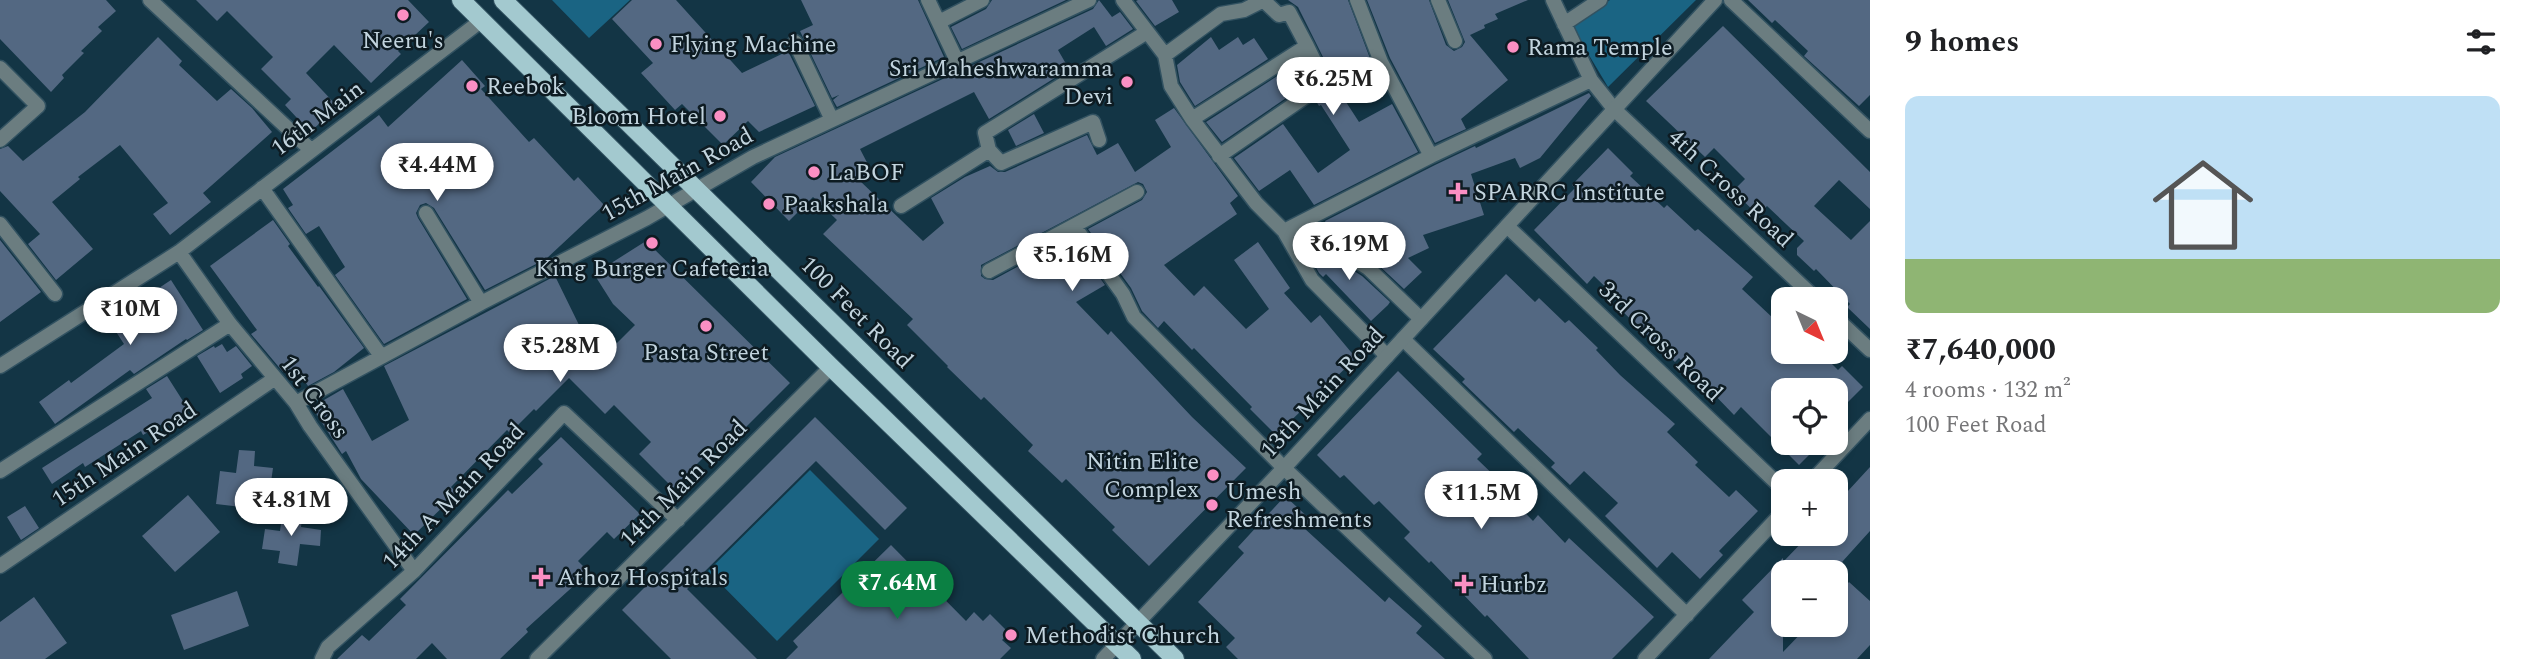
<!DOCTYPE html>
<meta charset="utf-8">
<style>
body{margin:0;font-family:Spectral,serif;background:#f6f6f6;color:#202124;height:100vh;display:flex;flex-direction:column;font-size:26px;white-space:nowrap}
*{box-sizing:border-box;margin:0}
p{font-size:23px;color:#757577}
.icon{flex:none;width:38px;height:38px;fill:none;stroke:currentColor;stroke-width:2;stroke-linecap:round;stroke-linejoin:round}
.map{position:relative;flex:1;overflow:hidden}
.drawer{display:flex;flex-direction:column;background:#fff;width:665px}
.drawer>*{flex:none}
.needle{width:46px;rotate:137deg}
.fabs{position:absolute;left:1771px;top:287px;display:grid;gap:14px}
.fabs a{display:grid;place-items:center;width:77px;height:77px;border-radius:14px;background:#fff;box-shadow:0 4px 10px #0003;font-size:35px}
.price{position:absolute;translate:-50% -60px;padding:0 16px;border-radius:24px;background:#fff;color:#222;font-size:23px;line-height:46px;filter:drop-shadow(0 2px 4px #0008)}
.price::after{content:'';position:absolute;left:50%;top:42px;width:21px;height:16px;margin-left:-10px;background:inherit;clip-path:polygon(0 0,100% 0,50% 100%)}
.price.selected{background:#0b8043;color:#fff}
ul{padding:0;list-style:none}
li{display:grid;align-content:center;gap:14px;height:371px;padding:0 35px}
li span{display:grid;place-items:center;height:217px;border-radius:14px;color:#555}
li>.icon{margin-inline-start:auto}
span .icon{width:126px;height:126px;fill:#fffc;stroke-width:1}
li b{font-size:30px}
h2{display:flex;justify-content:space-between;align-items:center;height:84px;padding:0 35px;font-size:30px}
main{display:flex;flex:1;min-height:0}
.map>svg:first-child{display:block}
</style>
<main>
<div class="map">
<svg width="1870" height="659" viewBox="0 0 1870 659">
<rect width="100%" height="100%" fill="#133545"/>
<path fill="#1a6483" d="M552 0H630L589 38Z
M1610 0H1696L1608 87 1571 25Z
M810 470 879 539 777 641 708 571Z"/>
<path fill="#536882" d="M0 0H106L116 11 98 27 102 31 81 51 84 53 62 75 64 78 51 92 0 39Z
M196 0H408L429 22 398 51 401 54 371 83 334 45 306 73 338 107 310 132 285 105 291 99 261 69 273 57 227 11 217 21Z
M632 0H676L742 73 788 51 815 106 759 132 748 121 723 145 682 104 675 110 641 73 653 63 612 19Z
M801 0H918L944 57 837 107 833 100 839 95 832 98 800 31 813 25Z
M992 0H1066L962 49 951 27 986 9Z
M1099 0 1112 17 1120 12 1133 29 1106 46 1094 27 1058 50 1069 69 989 119 974 92 860 149 873 174 859 180 923 241 944 223 931 198 965 177 990 166 998 172H1005L1087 135 1097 155 1118 143 1135 172 1171 147 1155 120 1174 108 1238 196 1230 203 1237 214 1164 265 1194 296 1204 286 1246 329 1269 309 1234 260 1258 242 1290 288 1284 293 1311 323 1320 315 1356 358 1276 435 1250 409 1252 407 1194 348 1192 350 1164 321 1158 328 1142 311 1131 288 1088 229 1142 200 1147 192 1143 184 1138 182 981 265V276L985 279 993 280 1071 238 1105 285 1076 302 1108 335 1111 331 1192 417 1246 468 1149 566 1112 530 1115 527 1066 479 1062 483 1028 451 1033 445 984 397 981 400 947 367 948 366 907 325 913 319 823 234 837 220 813 197 789 221 751 182 775 157 1093 9Z
M1138 0H1172L1179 12 1155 26 1136 1Z
M1288 0H1348L1374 69 1335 85 1359 122 1392 104 1418 152 1314 205 1290 170 1259 191 1234 158 1283 124 1318 173 1350 150 1321 105 1319 106 1316 101 1333 88 1334 79 1298 7Z
M1367 0H1429L1446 45 1454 51 1462 47 1465 42 1448 0H1528L1495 14 1498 19 1484 25 1485 28 1470 35 1508 80 1461 119 1466 129 1435 143 1390 58Z
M1748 0H1870V95L1859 106 1804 56 1808 51 1775 20 1772 23Z
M1723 26 1870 172V209L1839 180 1814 206 1851 240 1870 221V329L1847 307 1850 304 1816 269 1814 271 1797 255V248L1804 241 1767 206 1758 215 1733 191 1745 179 1714 148 1705 157 1646 101Z
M158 37 182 61 179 65 217 101 231 89 252 108 272 132 203 193 211 202 170 235 153 214 168 203 120 145 78 177 80 179 52 202 93 249 56 280 28 244 40 234 0 191V149L8 146 23 161 85 112Z
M1211 37 1219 50 1238 37 1243 45 1254 38 1268 59 1195 106 1180 82 1177 65Z
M462 60 485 86 481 89 529 142 534 138 574 181 578 177 604 205 546 259 485 290 434 208 426 203 420 205 416 213 418 218 467 299 384 344 335 275 345 267 319 226 306 234 288 208 293 205 283 189 379 115 388 127Z
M1303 60 1313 80 1306 84 1298 63Z
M1279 75 1292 94 1222 142 1206 122Z
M1589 93 1591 96 1540 158 1520 168 1515 158 1471 174 1484 215 1423 235 1429 248 1408 258 1422 272 1404 289 1373 260 1322 228 1327 225 1325 221 1435 165 1475 146 1476 148Z
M1034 114 1044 133 1016 146 1008 130Z
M1608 148 1633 173 1630 176 1664 208 1667 205 1695 231 1698 229 1753 277 1742 289 1774 319 1783 310V352H1820L1838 370 1842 366 1863 387 1836 414V390H1783V443H1821L1799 465 1741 407 1734 415 1679 358 1675 362 1620 309 1624 305 1594 276 1587 284 1534 230 1575 188 1572 185Z
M273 220 290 244 288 246 318 287 319 286 364 348 334 372 308 386 299 373 286 370 283 372 251 334 257 330 210 266Z
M0 240 41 292 0 322Z
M646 241 790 383 738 435 732 429 673 488 639 454 651 442 614 405 605 414 569 378 536 411 534 409 510 433 507 430 451 487 457 493 414 535 361 479 346 451 342 454 312 407 343 389 372 441 409 420 384 366 555 276 580 327 563 336 593 367 635 325 613 304 594 274Z
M1307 241 1362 276 1390 302 1388 305 1371 321 1326 274 1323 277 1319 273 1303 244Z
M1506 274 1535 302 1539 298 1565 323 1569 320 1598 348 1596 350 1620 375 1675 424 1667 432 1698 462 1695 465 1729 497 1736 490 1758 511 1719 551 1723 555 1700 579 1672 552 1657 568 1605 516 1618 503 1584 471 1570 485 1551 467 1555 463 1518 428 1514 432 1462 382 1465 379 1433 349Z
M171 280 203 330 187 340 186 339 134 374 130 370 55 424 39 402 69 380 71 383 124 344 109 321Z
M222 344 227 352 236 346 252 366 241 374 243 378 220 393 197 356 214 346 215 348Z
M1398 371 1482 454 1477 459 1506 487 1503 490 1533 521 1538 515 1565 543 1569 538 1654 617 1612 659H1529L1487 615 1485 617 1431 561 1429 563 1404 538 1410 532 1379 501 1374 505 1344 475 1340 478 1317 455Z
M167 376 188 409 143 435 141 431 85 467 83 463 52 484 42 468 152 398 146 389Z
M815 417 907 508 885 530 816 461 687 589 757 659H671L622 610Z
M561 437 640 514 614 539 607 532 578 561 589 572 526 629 528 632 500 659H447L432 643 416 659H337L362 635 369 641 406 605 400 599 508 490 512 494 543 464 538 459Z
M239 450 255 451 254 466 273 468 270 489 253 487 250 508 216 504 220 471 236 473Z
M1870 467V531L1833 572H1783V652L1809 625H1836V596L1849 582 1870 601V645L1857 659H1709L1754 612 1742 600 1783 558V562L1810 534H1836V504Z
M188 495 220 532 175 572 142 536Z
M1285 496 1311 520 1304 528 1385 602 1389 597 1422 626 1416 633 1445 659H1238L1226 647 1235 638 1198 602 1244 553 1238 547Z
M25 506 39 528 21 540 7 517Z
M283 509 303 511 301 527 321 530 320 546 300 544 297 566 278 563 280 551 262 549 265 529 280 531Z
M891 545 966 621 974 612 983 621 990 614 1009 633 1002 640 1011 648 1000 659H786L798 647 793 641Z
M237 591 249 626 184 650 171 615Z
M34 597 67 643 45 659H0V622Z"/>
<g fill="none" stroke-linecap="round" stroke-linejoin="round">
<defs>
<path id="minor" d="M150 0 311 150
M928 0 957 61
M1123 0 1165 55 1171 86 1192 119 1256 203 1284 231 1306 229 1368 268 1421 319
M1263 0 1279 15 1289 12 1307 46
M1357 0 1381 62 1431 156
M1438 0 1455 41
M1553 0 1591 80 1614 109 1816 299
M1731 0 1870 131
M939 22 982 0
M1564 24 1600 0
M795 42 832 120
M1165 55 1221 14 1244 10 1264 0
M0 68 38 106 0 140
M1192 119 1307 46 1325 83 1219 156
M989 150 1001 163 1093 122 1099 140
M262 188 381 356
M901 206 989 150 985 133 1147 32
M426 213 481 303
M0 224 55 294
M1074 226 1123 294 1134 317 1284 468 1485 659
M1507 226 1783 489
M179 252 230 324 296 403 310 426 414 571
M989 271 1137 192
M1836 318 1870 350
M1403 339 1687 615
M1387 356 1312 280 1284 231 1431 156 1591 80
M0 366 179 252 482 20
M296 403 481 303 647 218 753 157 1089 0
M0 471 230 324
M1812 481 1870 419
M0 566 274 379
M322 659 328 647 414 571 564 413 678 520
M537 659 831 367
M1645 659 1783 512"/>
<path id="tertiary" d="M1103 659 1284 468 1715 0"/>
<path id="primary" d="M461 0 831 367 1132 659
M503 0 1175 659"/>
</defs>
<use href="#minor" stroke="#325261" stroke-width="17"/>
<use href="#tertiary" stroke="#325261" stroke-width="17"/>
<use href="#primary" stroke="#325261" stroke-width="20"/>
<use href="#minor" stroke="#6b7d80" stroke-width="14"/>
<use href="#tertiary" stroke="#6b7d80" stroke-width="14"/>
<use href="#primary" stroke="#a3c9cf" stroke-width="18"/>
</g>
<g fill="#fb8fc3" stroke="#0d1b22" stroke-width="2.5">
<circle cx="403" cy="15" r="7"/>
<circle cx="656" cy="44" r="7"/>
<circle cx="1513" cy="47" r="7"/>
<circle cx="1127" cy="82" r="7"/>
<circle cx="472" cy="86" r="7"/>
<circle cx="720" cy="116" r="7"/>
<circle cx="814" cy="172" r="7"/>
<path d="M1454.5 181.5h7v7h7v7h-7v7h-7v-7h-7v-7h7z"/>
<circle cx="769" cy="204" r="7"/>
<circle cx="652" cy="243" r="7"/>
<circle cx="706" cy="326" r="7"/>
<circle cx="1213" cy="475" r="7"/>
<circle cx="1212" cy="505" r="7"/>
<path d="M537.5 566.5h7v7h7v7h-7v7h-7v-7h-7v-7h7z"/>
<path d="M1460.5 573.5h7v7h7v7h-7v7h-7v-7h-7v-7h7z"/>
<circle cx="1011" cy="635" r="7"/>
</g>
<g text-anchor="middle" stroke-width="5" stroke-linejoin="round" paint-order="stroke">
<g font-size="24" fill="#c2d4de" stroke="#0d1b22" text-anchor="start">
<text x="403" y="48" text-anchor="middle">Neeru's</text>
<text x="670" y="52">Flying Machine</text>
<text x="1527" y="55">Rama Temple</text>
<text x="1113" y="76" text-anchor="end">Sri Maheshwaramma<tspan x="1113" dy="28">Devi</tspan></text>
<text x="486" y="94">Reebok</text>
<text x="706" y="124" text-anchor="end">Bloom Hotel</text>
<text x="828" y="180">LaBOF</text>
<text x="1474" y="200">SPARRC Institute</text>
<text x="783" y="212">Paakshala</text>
<text x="652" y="276" text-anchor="middle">King Burger Cafeteria</text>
<text x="706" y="360" text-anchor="middle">Pasta Street</text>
<text x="1199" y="469" text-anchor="end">Nitin Elite<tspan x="1199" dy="28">Complex</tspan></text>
<text x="1226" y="499">Umesh<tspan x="1226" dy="28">Refreshments</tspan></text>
<text x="557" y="585">Athoz Hospitals</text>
<text x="1480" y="592">Hurbz</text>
<text x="1025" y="643">Methodist Church</text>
</g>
<g font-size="24" fill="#c2d4de" stroke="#0d1b22">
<text transform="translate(317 118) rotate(-37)" y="8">16th Main</text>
<text transform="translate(677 174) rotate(-29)" y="8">15th Main Road</text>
<text transform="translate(1731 188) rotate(43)" y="8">4th Cross Road</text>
<text transform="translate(857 312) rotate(45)" y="8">100 Feet Road</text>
<text transform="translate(1661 341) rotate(44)" y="8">3rd Cross Road</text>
<text transform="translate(1322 392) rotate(-47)" y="8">13th Main Road</text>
<text transform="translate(315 397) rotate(53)" y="8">1st Cross</text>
<text transform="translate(124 454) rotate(-34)" y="8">15th Main Road</text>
<text transform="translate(683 483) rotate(-45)" y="8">14th Main Road</text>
<text transform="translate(453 496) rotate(-46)" y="8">14th A Main Road</text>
</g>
</g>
</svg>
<div class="fabs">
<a><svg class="needle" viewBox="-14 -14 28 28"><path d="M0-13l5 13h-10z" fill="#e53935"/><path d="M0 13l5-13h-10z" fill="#757577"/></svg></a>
<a><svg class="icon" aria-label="locate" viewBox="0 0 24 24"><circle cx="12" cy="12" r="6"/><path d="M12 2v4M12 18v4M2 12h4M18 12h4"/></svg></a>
<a>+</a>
<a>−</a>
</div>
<b class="price" style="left:1333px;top:117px">₹6.25M</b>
<b class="price" style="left:437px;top:203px">₹4.44M</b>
<b class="price" style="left:1349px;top:282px">₹6.19M</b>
<b class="price" style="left:1072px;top:293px">₹5.16M</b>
<b class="price" style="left:130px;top:347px">₹10M</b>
<b class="price" style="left:560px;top:384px">₹5.28M</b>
<b class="price" style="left:1481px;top:531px">₹11.5M</b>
<b class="price" style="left:291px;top:538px">₹4.81M</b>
<b class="price selected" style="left:897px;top:621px">₹7.64M</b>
</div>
<section class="drawer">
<h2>9 homes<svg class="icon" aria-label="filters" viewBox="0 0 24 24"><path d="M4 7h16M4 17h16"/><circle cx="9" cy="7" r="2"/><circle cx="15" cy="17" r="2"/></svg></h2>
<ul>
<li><span style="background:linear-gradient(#bfe0f5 75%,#8fb573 0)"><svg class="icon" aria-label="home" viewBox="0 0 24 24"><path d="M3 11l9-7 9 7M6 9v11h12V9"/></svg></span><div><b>₹7,640,000</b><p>4 rooms · 132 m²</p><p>100 Feet Road</p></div></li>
</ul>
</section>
</main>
